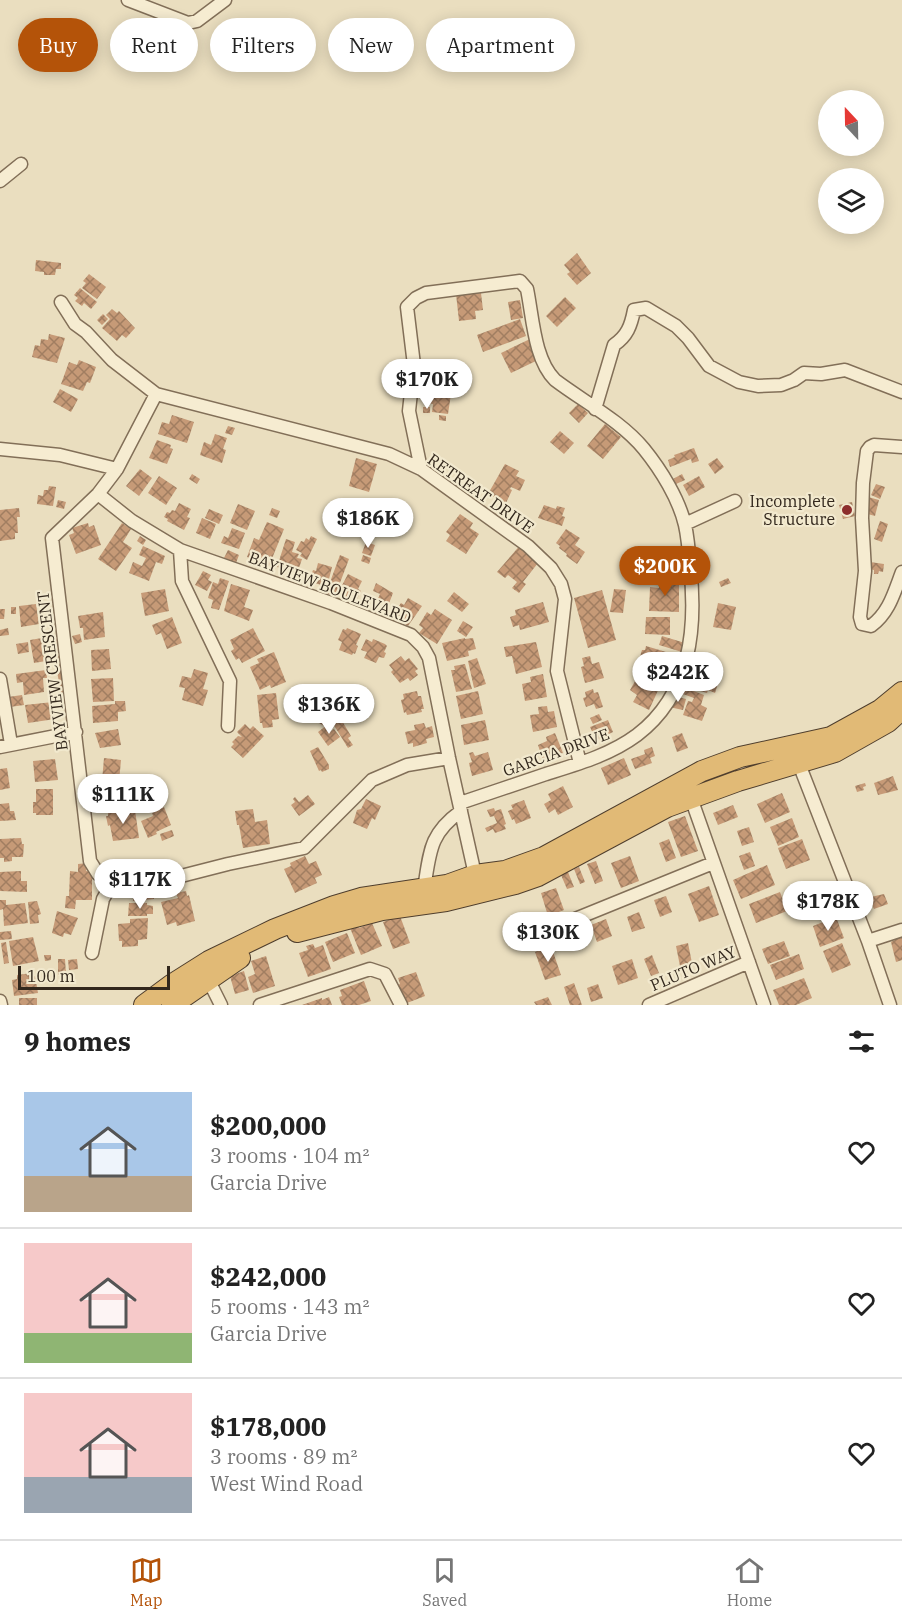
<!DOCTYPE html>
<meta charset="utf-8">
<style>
body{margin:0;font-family:"IBM Plex Serif",serif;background:#f6f6f6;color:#222;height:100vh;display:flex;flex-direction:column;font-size:22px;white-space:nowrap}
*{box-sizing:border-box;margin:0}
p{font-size:20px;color:#767676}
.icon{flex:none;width:33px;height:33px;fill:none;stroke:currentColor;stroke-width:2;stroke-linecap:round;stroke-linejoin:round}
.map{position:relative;height:1005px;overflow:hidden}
.drawer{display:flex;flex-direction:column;background:#fff;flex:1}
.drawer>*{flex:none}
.guide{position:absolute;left:18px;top:18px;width:600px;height:54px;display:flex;gap:12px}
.needle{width:39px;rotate:338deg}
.buttons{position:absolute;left:818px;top:90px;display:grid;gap:12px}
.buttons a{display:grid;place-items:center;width:66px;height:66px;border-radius:50%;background:#fff;box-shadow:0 3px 15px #0003;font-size:30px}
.scale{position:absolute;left:18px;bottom:15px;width:152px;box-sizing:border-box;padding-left:6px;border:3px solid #32271c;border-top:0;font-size:16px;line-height:21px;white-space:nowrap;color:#32271c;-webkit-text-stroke:4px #f2e9ce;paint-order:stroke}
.price{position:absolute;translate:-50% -51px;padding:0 14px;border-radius:21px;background:#fff;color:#222;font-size:20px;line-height:39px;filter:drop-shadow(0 2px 3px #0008)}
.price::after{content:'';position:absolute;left:50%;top:36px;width:18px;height:14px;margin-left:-9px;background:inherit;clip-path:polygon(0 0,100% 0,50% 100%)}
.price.active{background:#b45309;color:#fff}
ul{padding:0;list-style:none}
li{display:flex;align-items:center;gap:18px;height:150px;padding:0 24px}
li+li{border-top:2px solid #e0e0e0}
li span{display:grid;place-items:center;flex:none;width:168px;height:120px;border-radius:0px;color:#555}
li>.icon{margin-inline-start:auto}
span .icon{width:72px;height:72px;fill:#fffc;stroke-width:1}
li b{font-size:26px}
h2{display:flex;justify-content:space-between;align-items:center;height:72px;padding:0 24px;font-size:26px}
.tag{padding:0 21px;border-radius:27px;background:#fff;box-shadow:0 3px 15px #0003;font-size:21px;line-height:54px}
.tag.active{background:#b45309;color:#fff}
.tabs{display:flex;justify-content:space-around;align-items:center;height:84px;border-top:2px solid #e0e0e0;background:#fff;font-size:16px;color:#767676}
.tabs a{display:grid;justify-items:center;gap:3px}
.tabs .active{color:#b45309}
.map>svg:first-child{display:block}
</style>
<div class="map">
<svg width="902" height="1005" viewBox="0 0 902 1005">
<defs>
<pattern id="building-cross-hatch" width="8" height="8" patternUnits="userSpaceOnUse" patternTransform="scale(1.5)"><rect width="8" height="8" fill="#c69a77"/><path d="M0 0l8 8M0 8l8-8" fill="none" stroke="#a17e61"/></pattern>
</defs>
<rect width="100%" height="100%" fill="#eadebf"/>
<path fill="url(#building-cross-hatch)" d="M577 253 591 273 577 285 567 274 570 272 564 265Z
M36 260 61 263V269H56L55 275H44V272L35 271Z
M89 274 106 287 97 299 82 288 86 283 83 281Z
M80 288 97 302 91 309 84 303 82 306 75 301 78 298 74 295Z
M473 292V294L481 293 483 310 475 311 476 319 459 321 456 294Z
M565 297 576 308 557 327 546 316Z
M520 300 523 318 511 320 508 302Z
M112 309 117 313 119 311 135 328 126 338 122 335 117 341 102 328 110 319 106 315Z
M103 314 108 319 102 325 97 320Z
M520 319 526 336 483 352 477 335Z
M49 334 65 338 57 363 32 357 35 345 40 346 41 339 48 340Z
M530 339 540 359 511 373 501 353Z
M79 360 96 367 90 383 87 382 83 391 61 384 69 362 77 365Z
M60 389 78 399 71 412 53 402Z
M428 391 451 394 448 414 432 412 433 404 426 403Z
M578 404 588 413 579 423 569 413Z
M423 407H430V413H423Z
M172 415 194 422 187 443 158 434 162 422 169 424Z
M439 415 446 416V421L439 420Z
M605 424 621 437 603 459 587 446Z
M228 426 235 428 232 435 225 433Z
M560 431 574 443 564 454 550 442Z
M215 434 227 438 223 449 226 450 222 463 200 455 204 442 211 445Z
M157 440 171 445 170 448 173 449 167 464 149 458Z
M694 448 699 461 692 463 691 459 670 467 668 460 675 457 674 455Z
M356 458 377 464 369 492 349 486Z
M717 458 724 467 715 474 708 464Z
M505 464 519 471 516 476 525 480 520 491 511 487 510 489 512 490 506 503 488 494Z
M140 469 152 478 139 496 126 486Z
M192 474 200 479 197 484 189 479Z
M682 474 685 480 676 484 673 479Z
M159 476 177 488 166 505 148 493Z
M699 476 705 487 689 496 683 485Z
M876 484 885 487 880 499 871 495Z
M49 486 56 487 53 506 37 504 38 495 43 496 44 490H48Z
M868 497 879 500 875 516 864 513Z
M58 500 66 502 64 509 56 507Z
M852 502 855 516 843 519 839 505Z
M179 503 191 509 187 517 190 518 184 530 167 521 168 519 164 517 167 512 170 513 172 510 175 511Z
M238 504 255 511 247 530 230 523Z
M544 505 556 509 557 506 565 508 562 516 565 517 562 526 538 518Z
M19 508 20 517H17L18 533H15V539L0 541V510Z
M272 508 280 511 277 518 269 515Z
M209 509 223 515 219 524 205 518Z
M460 514 473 523 470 528 479 534 466 554 446 541 450 535 446 532Z
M202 518 216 524 210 539 196 533Z
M880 521 888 524 882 542 874 539Z
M267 522 284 529 269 566 247 557 254 538 259 540Z
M88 523 89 527 94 525 101 545 76 554 69 535 74 533 72 528Z
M122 523 131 529 123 542 132 548 116 571 98 559Z
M232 528 245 533 239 549 221 543 224 536 228 538Z
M566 529 580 538 575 545 585 552 577 564 566 556 567 554 559 548 560 546 556 543Z
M140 536 146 540 143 545 137 541Z
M311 536 317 539 307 560 300 556 302 553 296 550 301 541 304 542 306 538 309 540Z
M286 539 295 542 292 552 299 554 297 558 302 559 297 574 277 567Z
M366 542 375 545 371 556 362 553Z
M522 543 532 550 528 555 538 563 523 582 526 584 519 593 512 588 517 582 508 575 505 578 497 572Z
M143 546 165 556 162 564 156 562 149 581 129 573 133 562 142 566 146 558 139 555Z
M228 550 239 555 236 563 224 558Z
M656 551 677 553 676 565H679L678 578 658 576 659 566 654 565Z
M340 555 349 559 335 596 326 593Z
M363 555 371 558 369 564 361 561Z
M870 562 884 564 883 572 879 571 878 574H874V570L869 569Z
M318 563 332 567 327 587 309 581 313 570 316 571Z
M203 571 211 575 208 580 212 582 207 591 195 585Z
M348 574 362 581 358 589 361 591 356 601 338 593Z
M220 578 229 581 219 610 211 608 213 600 208 598 213 582 218 584Z
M728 578 731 583 721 587 719 582Z
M659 580 679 582V612L649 611 650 587 659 588Z
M376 583 393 593 388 606 377 601 380 594 373 591Z
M231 584 250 590 244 607 253 610 249 621 224 611Z
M165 589 169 611 145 616 141 593Z
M614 589 626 590 623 613 610 612Z
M602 590 616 640 588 648 574 598Z
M454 592 469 604 462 612 447 601Z
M408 598 422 606 408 626 392 616 401 603 404 605Z
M543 602 549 622 520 630 519 625 513 627 510 617 516 615 515 610Z
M718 603 736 607 731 630 713 627Z
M36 604 39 624 21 627 19 606Z
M11 607H16V614H11Z
M0 609H5L4 619H0Z
M435 609 452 620 437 644 419 633 423 628 419 625 427 612 431 615Z
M103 612 105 637 84 640 83 628H80L78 616Z
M172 617 182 643 167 649 161 633 156 635 152 625Z
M646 617H670V635L645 634Z
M463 621 473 627 466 637 457 631Z
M8 628 9 635 0 636V630Z
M253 628 265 651 242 663 239 658 236 660 231 651 234 649 230 640Z
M347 628 361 634 356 645 358 646 355 654 353 653 352 655 339 650 342 642 338 640 343 629 346 630Z
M80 634 82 642 75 644 72 636Z
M662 636 685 643 682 652 659 645Z
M59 637 62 660 54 661 51 638Z
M42 638 46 661 34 663 30 640Z
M465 638V639L473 638 476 649 468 651 469 656 447 661 442 643Z
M366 639 372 642 373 639 385 644 387 646 384 652 386 653 384 658 379 657 376 663 364 658 367 652 361 650Z
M28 642 29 652 18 654 16 644Z
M536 642 542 667 516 674 512 656 506 657 504 647Z
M646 646 666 652 664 657 673 660 668 675 637 666 642 650H645Z
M109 649 111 669 92 671 91 650Z
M274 652 286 682 271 688 270 685 260 690 250 667 259 663 257 659Z
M401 656 405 661 409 658 418 669 415 671 418 675 410 681 408 678 400 683 391 672 393 670 389 665Z
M590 656 592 664 599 662 604 678 585 683 581 667 584 666 582 658Z
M477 658 486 684 474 688 468 661Z
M692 661 700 664 691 690 704 695 701 705 707 708 702 721 683 715 688 701 692 702 694 698 680 693Z
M64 664 69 691 61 693 56 666Z
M465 664 472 689 456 692 451 670H455L454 666Z
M701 668 712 672 714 668 722 671 715 693 708 690 707 693 694 689Z
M194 669 208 673 203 689 208 690 203 706 182 700 185 688 179 687 182 676 191 678Z
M46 670 47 678H43L44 692 24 695 23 682 17 683 16 674Z
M543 674 547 697 525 701 522 684 531 682 530 677Z
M638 676 643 678 644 676 661 684 649 710 633 702 637 695 630 690Z
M113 678 114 701 93 702 91 679Z
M593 689 594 693 598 692 603 707 596 709 594 704 586 707 583 698 586 697 585 692Z
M417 691 418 696H421L424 709H421L422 712 407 715 406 712 404 713 401 700 404 699 403 694Z
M478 691 483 714 461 719 456 696Z
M276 693 279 719 272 720 273 727 263 728 262 723H260L257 695Z
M22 695 24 705 10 707 8 697Z
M675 696 686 699 683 710 669 707Z
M115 701H125L126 711 118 712V721L93 723 92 706 115 704Z
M53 702 55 719 28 723 25 705Z
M547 706 548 712 554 711 557 727 533 732 530 715 539 714 538 707Z
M326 712 331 715 324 726 319 723Z
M338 714 351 736 348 738 353 745 348 748 330 719Z
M599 714 602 720 593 724 590 718Z
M485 720 489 740 464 745 461 725Z
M608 720 613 732 596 740 590 727Z
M424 723 426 728 432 726 434 737 426 739 427 743 413 747V743L408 744 405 732 415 730 414 725Z
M245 724 250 729 253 726 264 736 243 758 231 747 234 744 232 742 238 736 242 737 237 732Z
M327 725 331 731 334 729 340 737 328 746 318 732Z
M118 729 121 745 100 748 95 733Z
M555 733 563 753 543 760 538 745 547 741 546 737Z
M682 733 688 748 677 752 672 737Z
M318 747 329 765V769L322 772 321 770 319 771 310 751Z
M652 747 655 756 650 758 652 763 635 769 631 759 645 754 644 750Z
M473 752 475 756 488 752 493 770 472 776 469 763 472 762 469 753Z
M104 758 121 760 119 782 102 781Z
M624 758 631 775 608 785 601 768Z
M55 759 58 780 35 782 33 761Z
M7 768 10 788 0 790V769Z
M893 776 898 790 878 795 874 783Z
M145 782 146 791 150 790V787L155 786 157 802 130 806 128 784Z
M865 783 866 786 863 787 864 790 857 792 855 786Z
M563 786 573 807 558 815 555 809 549 813 544 804 551 800 548 794Z
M36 789H53V815H36V813H33V802H36Z
M782 793 790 812 765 823 757 804Z
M308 795 315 804 299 816 291 805 295 802 293 799 295 797 299 802Z
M366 799 381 806 375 820 372 818 367 829 353 823 357 810 361 809Z
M524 800 531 818 516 824 514 819 512 820 508 811 513 809 511 805Z
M9 803 10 811H14L16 820 0 821V804Z
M733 805 738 817 718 825 713 813Z
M164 807 171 825 156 832 157 834 148 838 141 821 153 816 152 813Z
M494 808 495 811 501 809 506 824 504 825 506 829 495 833 493 829 487 832 485 828 497 823 494 816 490 817 487 810Z
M131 809 135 810 139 838 113 841 110 825 108 826 106 816H108V813Z
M253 809 255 822 267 820 270 844 243 848 239 825H237L235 811Z
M685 816 698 851 681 857 668 822Z
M792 818 799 837 778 846 770 827Z
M749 827 754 842 742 846 737 831Z
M172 830 174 836 162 841 160 834Z
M21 838 22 844H24L23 857H12V861L4 862V858H0V839Z
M669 839 676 858 666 862 659 843Z
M802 839 810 860 786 869 778 848Z
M750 852 755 866 744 870 739 856Z
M305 856 309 864 316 861 322 875 315 878 317 883 295 893 284 869 291 866 290 863Z
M630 856 639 881 621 888 611 863Z
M596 861 603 881 595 884 587 864Z
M88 863 86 871 92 872V900H76L75 909 65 908 66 896H69L70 871 78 872V864Z
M767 865 775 885 741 899 733 880Z
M579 867 585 882 580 884 574 869Z
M21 871V881H27V892L0 891V872Z
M568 872 574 887 567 889 561 875Z
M181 884 182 889 175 891 174 886Z
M709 886 719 915 699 922 688 894Z
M556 888 564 910 548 916 541 893Z
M154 889V899L133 901V894H141L140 890Z
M186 891 187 896 189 895 195 921 177 926 176 922 167 925 161 902 178 898 176 893Z
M780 892 787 911 756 923 749 904Z
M884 894 888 904 874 909 872 905 869 906 866 898Z
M666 896 672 912 660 917 654 900Z
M0 900H6V905L25 903 28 923 4 926 3 909 0 910Z
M37 901 41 914 38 915 39 923 30 924 28 902Z
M129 903H147V905L153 906V914H147V916H128Z
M57 911 78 918 71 935 64 933 63 937 52 933Z
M639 912 645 928 632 932 627 917Z
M400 916 410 943 393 949 383 922Z
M836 917 844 938 820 947 813 926Z
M148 918 147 939 138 940V946L122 947V941H119L118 924 130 923V919Z
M606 919 612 936 597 942 591 925Z
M372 923 382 946 361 955 350 928 357 925 359 928Z
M11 931 12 939 0 940V932Z
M347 933 355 953 333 962 325 942Z
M902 936V960L896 962 891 942Z
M33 937 39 961 13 966 9 941Z
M784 941 790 956 768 964 762 949Z
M6 942 9 963 4 964 1 943Z
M688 943 692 963 680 966 676 946Z
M842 943 851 965 832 973 823 951Z
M313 944 315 948 323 945 331 969 308 977 299 953 308 950 306 946Z
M551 946 561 975 545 980 535 952Z
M799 954 804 969 776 980 770 965Z
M44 955H51V960L45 961Z
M652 955 659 973 651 976 644 959Z
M266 956 275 986 253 993 248 977 255 974 251 961Z
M58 959H65L66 974 58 975Z
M77 959 78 969 69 970 68 960Z
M632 959 638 978 618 985 612 966Z
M244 971 249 990 235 994 230 976Z
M416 972 425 996 407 1003 398 985 400 984 398 978Z
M32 973 33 977 35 976 38 993 14 996 12 980 17 979V975Z
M804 978 812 998 796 1005H779L773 990Z
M364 981 371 1001 359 1005H342L339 997 342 996 340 990Z
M574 983 582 1005H570L564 987Z
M598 984 603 998 591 1002 587 988Z
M329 997 332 1005H302L322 998V1000Z
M548 997 552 1005H536L534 1002Z
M19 998H37V1005H19Z"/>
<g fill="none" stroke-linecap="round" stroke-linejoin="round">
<defs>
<path id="minor" d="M128 0 188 23 197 21 225 0
M0 181 21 164
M61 302 75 324 86 332 112 360 156 394 389 454 421 469 528 546 551 568 561 584 565 599 557 671 580 763
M156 394 117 469 98 494 52 538 90 861 98 874 111 885 138 887 228 864 304 848 372 780 407 765 449 758
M595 409 614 345C627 336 631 326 634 310L646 308 676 326 688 338 709 366 739 382 758 386 781 385 794 380 804 373 821 374 845 370 902 392
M902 447 874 445 870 447 867 451 863 483 862 518 865 571 860 617 862 624 871 626C889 613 894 593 902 572
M0 449 60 455 117 469
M421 469 409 411 414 365 407 307 416 298 426 293 520 281 527 289C533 318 534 359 555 380 584 402 621 421 644 449 661 470 679 499 685 525 688 538 689 552 690 566 697 628 691 694 637 735 610 755 578 764 546 774 517 784 489 793 460 803
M98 494 132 521 180 550 331 603 411 635 423 647 429 658 449 758 476 879
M685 524 735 501
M180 550 182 581 230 681 228 726
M0 679 11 744
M0 747 76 732
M799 764 868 941 890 1005
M691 798 764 1005
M424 889C430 852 429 834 461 811
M526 939 713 863
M868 941 902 930
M92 953 103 899 111 885
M208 979 221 1005
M0 1001 1 1005
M260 1005 370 969 385 974 401 1005
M649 1005 749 962"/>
<path id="trunk" d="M297 932 382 910 446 901 515 884 538 876 667 807 738 781 835 752 888 722 902 709
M144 1005 171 985 209 961 275 929 334 906 361 898 447 885 475 875 505 871 544 857 702 771 740 757 831 737 880 710 902 692
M172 1005 240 958"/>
</defs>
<use href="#minor" stroke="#826f58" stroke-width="15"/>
<use href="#trunk" stroke="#4f3e2d" stroke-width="22"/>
<use href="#minor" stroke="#f6ecd1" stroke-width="12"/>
<use href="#trunk" stroke="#e1ba76" stroke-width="20"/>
</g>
<circle fill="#8d2e2c" stroke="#f2e9ce" stroke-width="2" cx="847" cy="510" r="6"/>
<g text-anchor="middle" stroke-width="4.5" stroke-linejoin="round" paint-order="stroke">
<g font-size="16" fill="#32271c" stroke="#f2e9ce">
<text transform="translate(481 493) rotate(35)" y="6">RETREAT DRIVE</text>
<text transform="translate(330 587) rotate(21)" y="6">BAYVIEW BOULEVARD</text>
<text transform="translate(52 671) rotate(-97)" y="6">BAYVIEW CRESCENT</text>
<text transform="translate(556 752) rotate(-20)" y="6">GARCIA DRIVE</text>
<text transform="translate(693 968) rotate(-23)" y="6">PLUTO WAY</text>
</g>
<g font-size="16" fill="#32271c" stroke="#f2e9ce" text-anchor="end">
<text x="835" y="507">Incomplete<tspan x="835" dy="18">Structure</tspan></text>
</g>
</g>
</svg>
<div class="buttons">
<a><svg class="needle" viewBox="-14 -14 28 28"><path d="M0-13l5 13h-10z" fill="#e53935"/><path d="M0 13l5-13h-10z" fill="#767676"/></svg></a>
<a><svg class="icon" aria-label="layers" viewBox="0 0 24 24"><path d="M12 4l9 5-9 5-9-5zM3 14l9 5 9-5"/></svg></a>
</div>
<div class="scale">100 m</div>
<b class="price" style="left:427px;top:410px">$170K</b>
<b class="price" style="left:368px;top:549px">$186K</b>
<b class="price active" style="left:665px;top:597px">$200K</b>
<b class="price" style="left:678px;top:703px">$242K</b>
<b class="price" style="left:329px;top:735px">$136K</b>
<b class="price" style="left:123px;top:825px">$111K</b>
<b class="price" style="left:140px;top:910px">$117K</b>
<b class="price" style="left:828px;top:932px">$178K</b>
<b class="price" style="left:548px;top:963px">$130K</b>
<div class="guide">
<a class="tag active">Buy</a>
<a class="tag">Rent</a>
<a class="tag">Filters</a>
<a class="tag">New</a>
<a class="tag">Apartment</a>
</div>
</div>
<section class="drawer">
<h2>9 homes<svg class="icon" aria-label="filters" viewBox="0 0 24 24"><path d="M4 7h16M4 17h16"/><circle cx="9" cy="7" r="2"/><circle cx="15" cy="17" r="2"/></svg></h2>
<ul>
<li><span style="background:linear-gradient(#a9c7e8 70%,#b9a48a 0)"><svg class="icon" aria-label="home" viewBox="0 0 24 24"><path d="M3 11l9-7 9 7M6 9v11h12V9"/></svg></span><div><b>$200,000</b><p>3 rooms · 104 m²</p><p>Garcia Drive</p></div><svg class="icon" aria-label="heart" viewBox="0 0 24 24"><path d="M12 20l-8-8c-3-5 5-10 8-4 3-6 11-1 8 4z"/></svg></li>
<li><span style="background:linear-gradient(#f6c9c9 75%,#8fb573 0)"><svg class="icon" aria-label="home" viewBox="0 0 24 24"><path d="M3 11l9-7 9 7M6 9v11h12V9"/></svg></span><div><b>$242,000</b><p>5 rooms · 143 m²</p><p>Garcia Drive</p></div><svg class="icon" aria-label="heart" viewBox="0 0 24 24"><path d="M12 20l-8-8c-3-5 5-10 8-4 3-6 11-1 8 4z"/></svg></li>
<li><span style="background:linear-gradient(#f6c9c9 70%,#9aa5b1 0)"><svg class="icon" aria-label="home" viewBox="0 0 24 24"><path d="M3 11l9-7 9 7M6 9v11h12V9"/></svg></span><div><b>$178,000</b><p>3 rooms · 89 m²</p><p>West Wind Road</p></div><svg class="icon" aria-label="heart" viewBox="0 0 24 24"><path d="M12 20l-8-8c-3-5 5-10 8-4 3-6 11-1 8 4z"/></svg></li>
</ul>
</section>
<nav class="tabs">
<a class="active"><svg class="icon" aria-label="map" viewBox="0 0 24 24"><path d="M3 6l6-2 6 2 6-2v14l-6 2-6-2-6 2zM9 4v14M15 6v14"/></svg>Map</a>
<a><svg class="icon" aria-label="saved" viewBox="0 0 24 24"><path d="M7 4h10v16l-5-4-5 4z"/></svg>Saved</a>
<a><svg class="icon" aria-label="home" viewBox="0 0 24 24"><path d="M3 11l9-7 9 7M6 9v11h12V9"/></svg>Home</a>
</nav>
